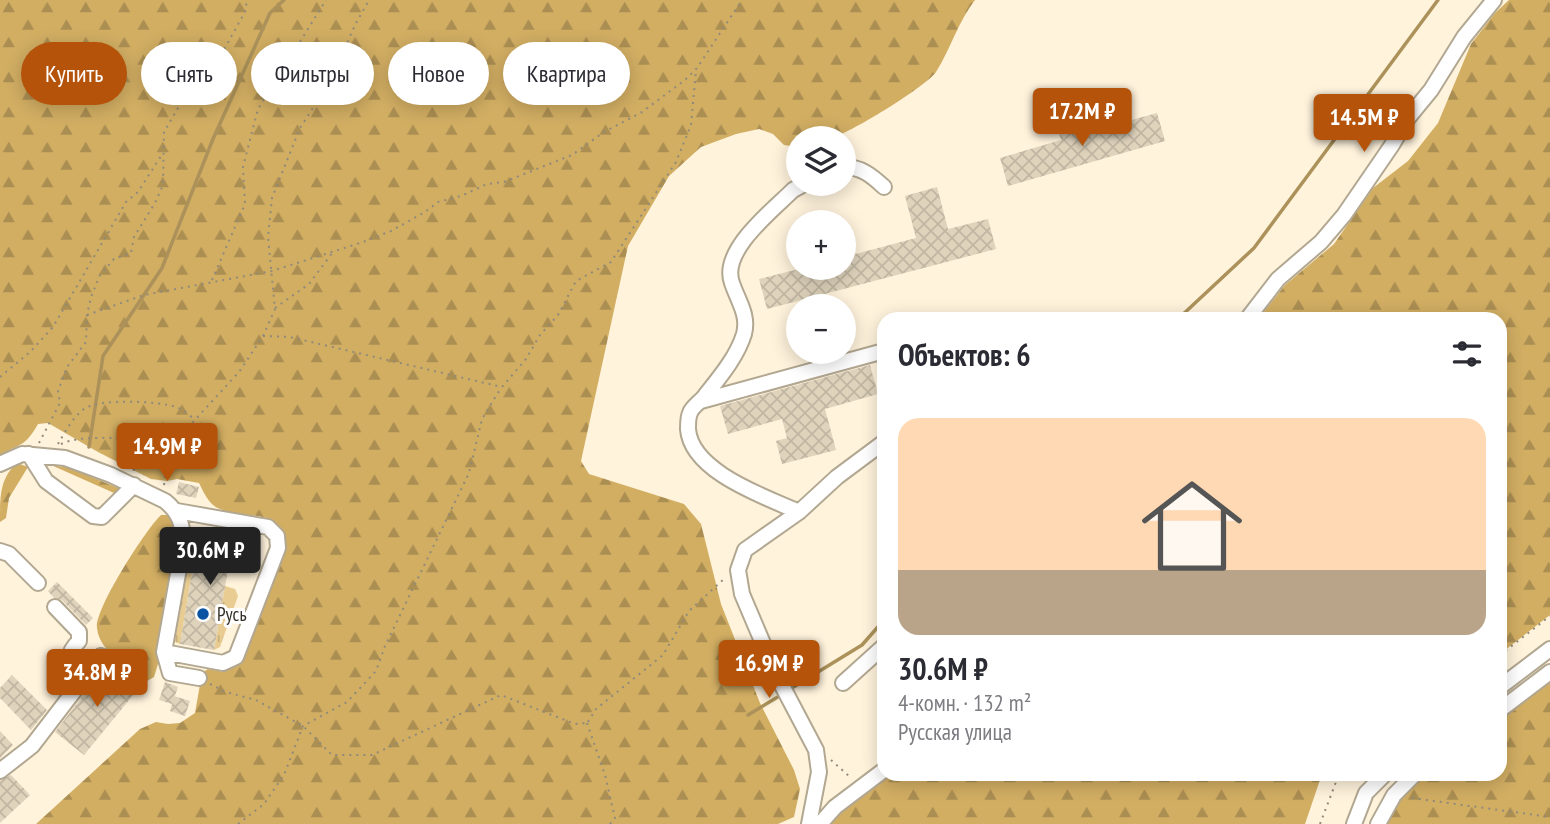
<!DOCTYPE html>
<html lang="ru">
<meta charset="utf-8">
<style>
body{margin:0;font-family:"PT Sans Narrow",sans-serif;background:#f2f2f3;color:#2b2b33;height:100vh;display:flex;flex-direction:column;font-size:26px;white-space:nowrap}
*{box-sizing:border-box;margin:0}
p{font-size:23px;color:#7c7c81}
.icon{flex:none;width:38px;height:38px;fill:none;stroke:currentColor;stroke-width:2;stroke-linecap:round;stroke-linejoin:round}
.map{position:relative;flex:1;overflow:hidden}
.panel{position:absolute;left:877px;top:312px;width:630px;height:469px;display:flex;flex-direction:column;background:#fff;border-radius:21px;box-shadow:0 4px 18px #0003}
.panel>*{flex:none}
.hud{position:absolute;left:21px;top:42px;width:665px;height:63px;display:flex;gap:14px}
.controls{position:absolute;left:786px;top:126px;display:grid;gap:14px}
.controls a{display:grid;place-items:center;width:70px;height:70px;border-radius:50%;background:#fff;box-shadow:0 4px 18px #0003;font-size:35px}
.price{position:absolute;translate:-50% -60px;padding:0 16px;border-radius:7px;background:#b45309;color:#fff;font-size:23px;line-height:46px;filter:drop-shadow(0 2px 4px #0008)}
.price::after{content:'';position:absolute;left:50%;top:42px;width:21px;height:16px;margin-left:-10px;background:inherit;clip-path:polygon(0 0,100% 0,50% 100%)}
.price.on{background:#222;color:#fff}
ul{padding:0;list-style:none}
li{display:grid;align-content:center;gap:14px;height:371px;padding:0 21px}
li span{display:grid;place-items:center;height:217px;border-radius:21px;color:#555}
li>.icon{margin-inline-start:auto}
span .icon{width:126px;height:126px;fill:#fffc;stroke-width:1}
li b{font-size:30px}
h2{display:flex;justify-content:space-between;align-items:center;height:84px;padding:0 21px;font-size:30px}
.pill{padding:0 24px;border-radius:32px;background:#fff;box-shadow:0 4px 18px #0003;font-size:24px;line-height:63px}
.pill.on{background:#b45309;color:#fff}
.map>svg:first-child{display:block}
</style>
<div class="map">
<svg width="1550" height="824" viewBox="0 0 1550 824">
<defs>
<pattern id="grass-tufts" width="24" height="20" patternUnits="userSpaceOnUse" patternTransform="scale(1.75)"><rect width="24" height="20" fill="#e9cc91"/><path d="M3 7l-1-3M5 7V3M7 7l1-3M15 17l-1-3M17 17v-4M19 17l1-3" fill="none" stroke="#c8b07d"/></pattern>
<pattern id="forest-firs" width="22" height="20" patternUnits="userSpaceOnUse" patternTransform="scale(1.75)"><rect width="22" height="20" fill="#d2ae63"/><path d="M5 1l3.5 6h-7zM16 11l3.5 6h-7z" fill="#ab8e52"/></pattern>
<pattern id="building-cross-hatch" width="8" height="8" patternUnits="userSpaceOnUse" patternTransform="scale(1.75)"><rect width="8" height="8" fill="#dfd3bc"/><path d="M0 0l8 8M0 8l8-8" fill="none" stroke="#c0b6a2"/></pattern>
</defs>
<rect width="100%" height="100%" fill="#fff3dc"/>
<path fill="url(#grass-tufts)" d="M204 528 254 537 258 542 257 562 249 568 253 543 216 537V534H199L201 529Z
M195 555 180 644 173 641 171 636 184 562Z
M225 586 235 589 238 596 220 647 214 650Z"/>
<path fill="url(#forest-firs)" d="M0 0H975C958 22 951 48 936 72 927 86 847 135 831 138 821 140 808 138 798 138V147L784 145 773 134 759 129 736 134 701 147 669 176 628 246 581 461 589 474 684 504 701 524 721 604 760 703 794 770 800 789 794 817 778 824H36L140 729 156 722 168 724 180 723 195 713 202 673 208 669 224 672 243 661 286 548C281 505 249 521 220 509 209 505 204 493 199 483L177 479 167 481 151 479 98 452 48 423 38 424C25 447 21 443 0 455Z
M1509 0H1550V615L1500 654V318H1259L1285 285 1334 244 1373 188 1408 161 1438 123 1471 44 1495 13Z
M17 463 28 467 9 498 6 518 0 522C0 496 0 478 17 463Z
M51 465 70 468 123 490 119 493H114Z
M161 515C167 515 172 515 175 521 187 543 163 636 158 664L154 677 147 681C133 680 126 670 116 660 108 651 98 641 97 628 94 610 146 529 161 515Z
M1550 671V824H1381L1416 774H1500V710Z
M888 774H1322L1305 824H828L862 791Z"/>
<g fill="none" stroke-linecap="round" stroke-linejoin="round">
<path stroke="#ac925a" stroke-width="3.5" d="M1179 318 1254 248 1438 0
M89 447 103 356 162 268 213 139 270 13 284 0
M787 691 862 645 884 620
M748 715 781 695"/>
</g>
<path fill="url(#building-cross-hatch)" d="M1157 113 1165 141 1008 186 1000 158 1061 140 1057 127 1088 117 1092 131Z
M937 187 948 229 988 219 996 249 767 309 759 279 803 268H844V257L916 238 905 196Z
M870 365 878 394 825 409 836 450 782 464 776 441 787 438 782 419 728 434 720 406Z
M179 482 199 487 196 498 176 494Z
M197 533 253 543 249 568 229 564 214 650 180 644 195 555H193Z
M57 582 93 618 86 625 62 600 54 598 48 591Z
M108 663 139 688 84 755 55 732Z
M12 675 47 710 31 730 0 698V688Z
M165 682 178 687 174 698V696L190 701 185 716 170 711 172 704 159 700Z
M0 731 13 745 0 758Z
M11 775 30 795 0 823V780Z"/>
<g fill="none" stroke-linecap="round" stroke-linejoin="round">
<defs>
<path id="minor" d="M844 167C861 167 871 175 884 187
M1248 318 1278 279 1321 242 1344 215 1392 145 1408 118 1431 90 1464 37 1494 0
M701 401 884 351
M29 454 46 481 93 516 102 517 134 485
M0 464 22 454 65 458 111 475 165 501C181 514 183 526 183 546L164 652
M177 511 268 527 277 536 278 548 236 657 223 663 164 652 170 673 199 678
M799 512C766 497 691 472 688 429 688 425 688 417 690 413 692 407 700 402 704 397 719 378 737 357 744 334 749 315 738 301 732 283 720 251 772 211 793 190L804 184
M0 551 9 554 38 583
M55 607 79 632V641C62 658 72 662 85 677
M843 683 884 646
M1500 687 1550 649
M1500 710 1550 672
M0 771 32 746 101 656
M809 824 819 772 816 750 776 674 742 594 738 570 745 550 799 512 837 477 884 442
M820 824 835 807 884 770
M1354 824 1366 793 1385 774
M1378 824 1394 795 1415 774"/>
</defs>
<use href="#minor" stroke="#b2a791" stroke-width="18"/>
<path stroke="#918a7a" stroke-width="2" stroke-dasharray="2 5" stroke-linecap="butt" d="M212 280 245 204 243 167 258 109 326 0
M275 308 309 284 333 252
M87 315 144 295 272 271 363 242 391 231 425 212 438 202 461 196 487 184 504 182 572 155 604 132 642 112 685 80 697 68 742 0
M263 336 290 337 502 387 526 359 540 335 558 315 576 281 611 262 676 162 691 125 696 70
M0 377 30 352 53 327 126 202 138 192 161 156
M39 443 60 403 58 391 67 367 86 342 87 315 91 297 100 275 114 259 131 253 134 237 155 203 163 185 164 132 178 108 213 69 245 12 247 0
M58 444C65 432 73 417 84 409 101 398 157 401 176 407 183 409 189 415 194 419
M61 444C79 435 118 438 138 440L154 459
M133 470 154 460 169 448 239 372 263 336 275 309 268 237 272 198 300 128 331 80 355 25 369 0
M164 485 169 449
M1500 655 1550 616
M210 684 226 692 256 700 303 726 332 755H372L501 695 575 724 587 723
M588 722 596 709 663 655 689 611 725 578
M587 723 605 775 615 818 610 824
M831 760 850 777
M1412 798 1550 817
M238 824 264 804 284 775 303 726 347 702 376 671 385 646 469 473 482 419 501 388
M1320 824 1336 782 1348 774"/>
<use href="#minor" stroke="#fff" stroke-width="14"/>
</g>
<circle fill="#0a53a3" stroke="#fff" stroke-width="2.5" cx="203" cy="614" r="7"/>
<g text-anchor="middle" stroke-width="6" stroke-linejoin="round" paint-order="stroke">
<g font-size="19" fill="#353128" stroke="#fff" text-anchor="start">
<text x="217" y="621">Русь</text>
</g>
</g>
</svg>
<div class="controls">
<a><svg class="icon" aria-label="layers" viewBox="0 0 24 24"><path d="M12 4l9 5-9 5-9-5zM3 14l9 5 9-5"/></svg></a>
<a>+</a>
<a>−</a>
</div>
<b class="price" style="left:1082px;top:148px">17.2M ₽</b>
<b class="price" style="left:1364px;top:154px">14.5M ₽</b>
<b class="price" style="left:167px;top:483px">14.9M ₽</b>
<b class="price on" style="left:210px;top:587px">30.6M ₽</b>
<b class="price" style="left:769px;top:700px">16.9M ₽</b>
<b class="price" style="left:97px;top:709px">34.8M ₽</b>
<div class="hud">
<a class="pill on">Купить</a>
<a class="pill">Снять</a>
<a class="pill">Фильтры</a>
<a class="pill">Новое</a>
<a class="pill">Квартира</a>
</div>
<section class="panel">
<h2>Объектов: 6<svg class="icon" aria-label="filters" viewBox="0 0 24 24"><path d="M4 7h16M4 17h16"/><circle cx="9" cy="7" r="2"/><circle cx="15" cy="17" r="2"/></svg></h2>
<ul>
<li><span style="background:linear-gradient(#ffd9b3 70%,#b9a48a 0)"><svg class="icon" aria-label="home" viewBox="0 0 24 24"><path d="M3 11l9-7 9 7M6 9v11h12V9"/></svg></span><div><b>30.6M ₽</b><p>4-комн. · 132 m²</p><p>Русская улица</p></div></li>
</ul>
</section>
</div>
